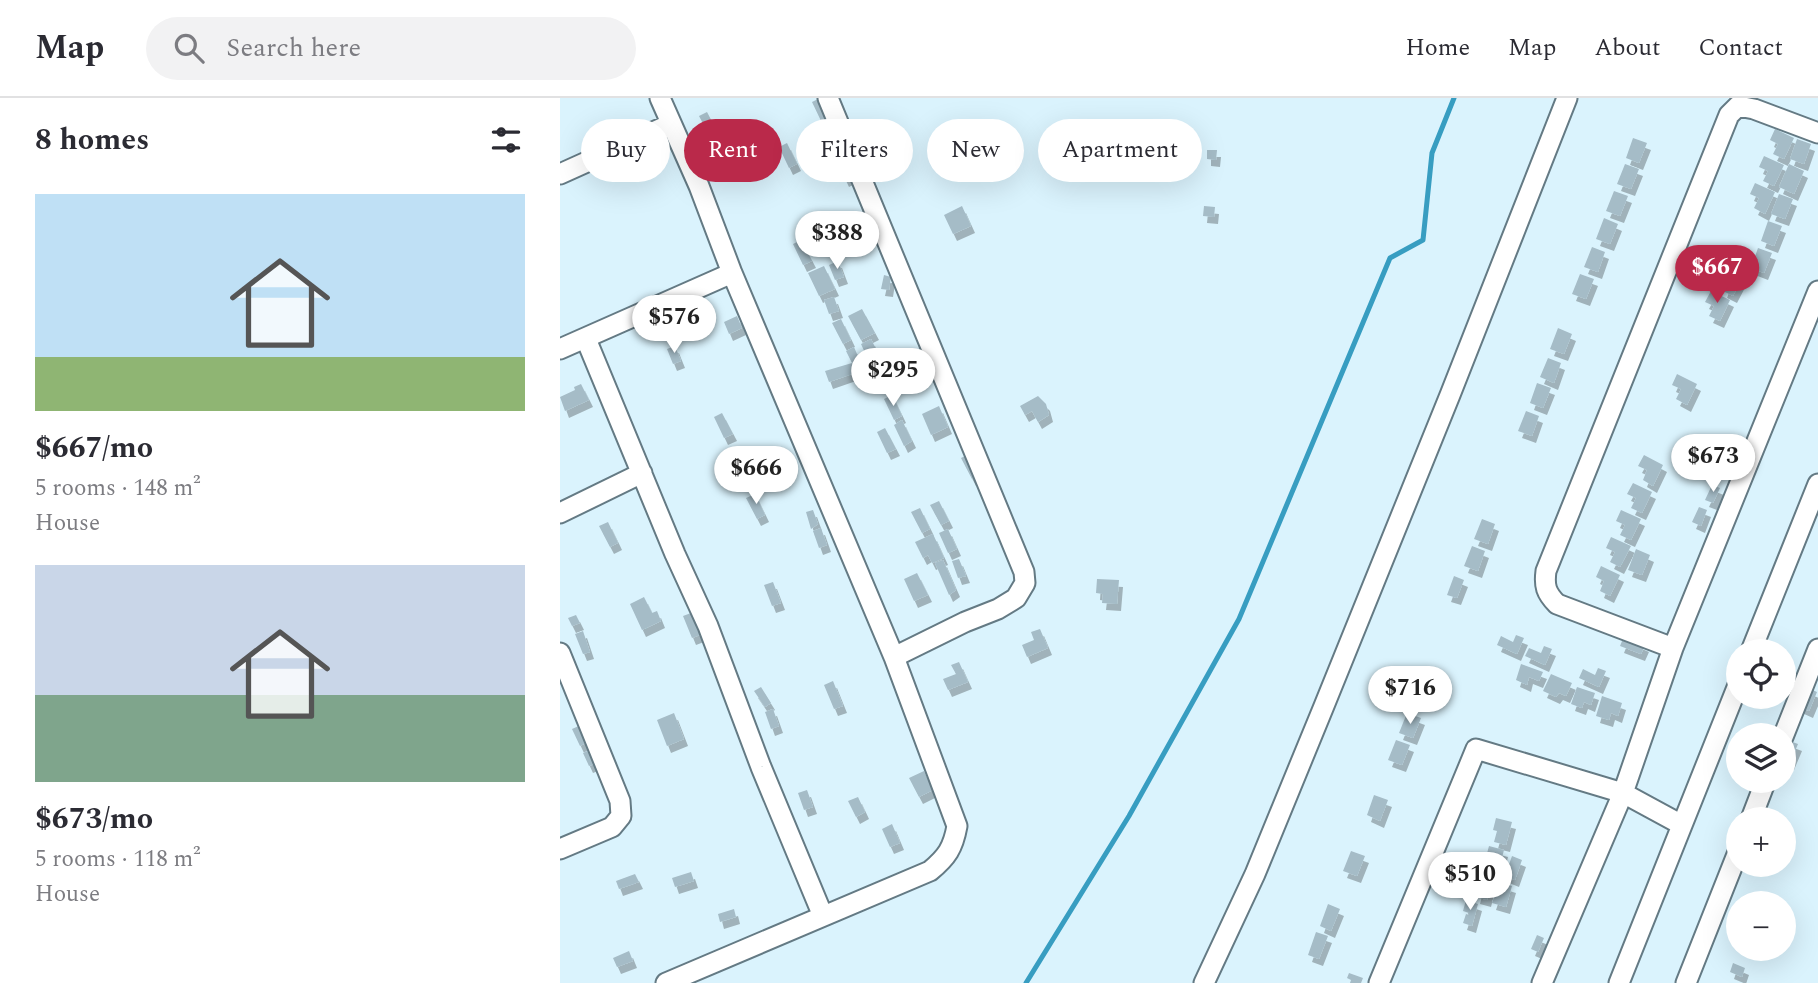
<!DOCTYPE html>
<meta charset="utf-8">
<style>
body{margin:0;font-family:Spectral,serif;background:#f2f2f3;color:#2b2b33;height:100vh;display:flex;flex-direction:column;font-size:26px;white-space:nowrap}
*{box-sizing:border-box;margin:0}
p{font-size:23px;color:#7c7c81}
.icon{flex:none;width:38px;height:38px;fill:none;stroke:currentColor;stroke-width:2;stroke-linecap:round;stroke-linejoin:round}
.map{position:relative;flex:1;overflow:hidden}
.details{display:flex;flex-direction:column;background:#fff;width:560px}
.details>*{flex:none}
.guide{position:absolute;left:21px;top:21px;width:665px;height:63px;display:flex;gap:14px}
.buttons{position:absolute;left:1166px;top:541px;display:grid;gap:14px}
.buttons a{display:grid;place-items:center;width:70px;height:70px;border-radius:50%;background:#fff;box-shadow:0 7px 28px #0002;font-size:35px}
.price{position:absolute;translate:-50% -60px;padding:0 16px;border-radius:24px;background:#fff;color:#222;font-size:23px;line-height:46px;filter:drop-shadow(0 2px 4px #0008)}
.price::after{content:'';position:absolute;left:50%;top:42px;width:21px;height:16px;margin-left:-10px;background:inherit;clip-path:polygon(0 0,100% 0,50% 100%)}
.price.selected{background:#ba294a;color:#fff}
ul{padding:0;list-style:none}
li{display:grid;align-content:center;gap:14px;height:371px;padding:0 35px}
li span{display:grid;place-items:center;height:217px;border-radius:0px;color:#555}
li>.icon{margin-inline-start:auto}
span .icon{width:126px;height:126px;fill:#fffc;stroke-width:1}
li b{font-size:30px}
h2{display:flex;justify-content:space-between;align-items:center;height:84px;padding:0 35px;font-size:30px}
.pill{padding:0 24px;border-radius:32px;background:#fff;box-shadow:0 7px 28px #0002;font-size:24px;line-height:63px}
.pill.selected{background:#ba294a;color:#fff}
header{display:flex;align-items:center;gap:42px;box-sizing:border-box;height:98px;padding:0 35px;background:#fff;border-bottom:2px solid #e1e1e2}
header strong{font-size:33px}
nav{display:flex;gap:38px;margin-inline-start:auto;font-size:24px}
.search{width:490px;height:63px;background:#f2f2f3;display:flex;align-items:center;gap:18px;box-sizing:border-box;padding:0 24px;border-radius:38px;color:#7c7c81;font-size:26px}
main{display:flex;flex:1;min-height:0}
.map>svg:first-child{display:block}
</style>
<header>
<strong>Map</strong>
<div class="search"><svg class="icon" aria-label="search" viewBox="0 0 24 24"><circle cx="10" cy="10" r="6"/><path d="M15 15l6 6"/></svg>Search here</div>
<nav><a>Home</a><a>Map</a><a>About</a><a>Contact</a></nav>
</header>
<main>
<section class="details">
<h2>8 homes<svg class="icon" aria-label="filters" viewBox="0 0 24 24"><path d="M4 7h16M4 17h16"/><circle cx="9" cy="7" r="2"/><circle cx="15" cy="17" r="2"/></svg></h2>
<ul>
<li><span style="background:linear-gradient(#bfe0f5 75%,#8fb573 0)"><svg class="icon" aria-label="home" viewBox="0 0 24 24"><path d="M3 11l9-7 9 7M6 9v11h12V9"/></svg></span><div><b>$667/mo</b><p>5 rooms · 148 m²</p><p>House</p></div></li>
<li><span style="background:linear-gradient(#c9d6e8 60%,#7fa58c 0)"><svg class="icon" aria-label="home" viewBox="0 0 24 24"><path d="M3 11l9-7 9 7M6 9v11h12V9"/></svg></span><div><b>$673/mo</b><p>5 rooms · 118 m²</p><p>House</p></div></li>
</ul>
</section>
<div class="map">
<svg width="1258" height="885" viewBox="0 0 1258 885">
<defs>
<filter id="shadow"><feDropShadow dx="4" dy="7" stdDeviation="0" flood-color="#0004"/></filter>
</defs>
<rect width="100%" height="100%" fill="#daf3fd"/>
<g fill="none" stroke-linecap="round" stroke-linejoin="round">
<path stroke="#379dc1" stroke-width="5" d="M466 885 569 718 679 521 830 160 863 142 872 55 894 0"/>
</g>
<path fill="#a5bcc7" filter="url(#shadow)" d="M260 0 270 21 262 25 252 4Z
M147 14 158 35 150 39 139 18Z
M313 26 317 36 309 37 305 28Z
M1215 31 1234 40 1224 61 1213 56 1218 46 1210 42Z
M321 39 329 57 319 61 312 43Z
M1073 40 1087 45 1079 65 1066 60Z
M1237 41 1251 46 1244 66 1230 61Z
M227 45 237 66 229 70 219 49Z
M647 52H657L656 62 647 61Z
M283 57 293 78 285 82 275 61Z
M1204 58 1224 67 1214 88 1203 83 1208 73 1199 69Z
M1065 66 1079 71 1071 91 1057 86Z
M1229 66 1244 73 1234 96 1219 89Z
M1195 85 1215 94 1205 116 1194 110 1199 100 1190 96Z
M1054 93 1068 98 1060 118 1046 113Z
M1219 96 1233 101 1225 121 1211 116Z
M402 108 411 128 393 136 384 117Z
M644 108 655 109 654 119 643 118Z
M1044 120 1058 126 1050 146 1036 141Z
M1208 123 1222 128 1214 148 1201 143Z
M241 142 252 163 243 167 233 146Z
M1032 149 1045 154 1038 174 1024 169Z
M1198 150 1212 155 1204 175 1191 170Z
M278 163 284 179 275 182 269 167Z
M264 168 275 191 259 198 248 175Z
M1164 168 1184 177 1173 198 1163 193 1167 183 1159 179Z
M1020 176 1034 181 1026 201 1012 196Z
M324 177 331 179 329 192 321 191Z
M1151 193 1170 202 1160 223 1149 218 1154 208 1145 204Z
M274 199 279 213 269 216 264 202Z
M302 211 315 235 301 242 288 218Z
M177 218 182 230 169 236 164 224Z
M281 221 291 242 283 246 272 225Z
M998 230 1012 236 1004 256 990 251Z
M311 241 321 261 310 266 301 246Z
M115 248 121 263 113 266 107 251Z
M294 249 300 263 292 265 286 253Z
M988 260 1001 265 994 285 980 279Z
M292 265 295 275 269 284 265 273Z
M326 267 332 280 317 287 311 274Z
M1117 276 1137 286 1127 307 1116 301 1121 291 1112 287Z
M977 285 991 290 983 310 970 305Z
M21 286 29 302 5 313 0 299 15 292 14 289Z
M332 297 342 318 334 322 324 301Z
M478 298 486 306 489 317 478 324 472 313 465 317 460 308Z
M379 308 388 329 371 337 362 316Z
M966 313 979 318 972 338 958 333Z
M162 315 173 336 164 340 154 319Z
M342 322 352 343 344 348 334 327Z
M325 330 336 351 327 355 317 334Z
M409 356 420 377 412 381 401 360Z
M1084 357 1103 367 1093 388 1083 382 1087 372 1078 368Z
M1073 385 1092 394 1082 415 1071 410 1076 400 1067 396Z
M1152 387 1160 390 1153 405 1145 402Z
M195 396 205 417 197 421 186 400Z
M379 403 389 423 381 427 370 407Z
M1139 409 1147 412 1141 428 1132 424Z
M360 410 370 431 362 435 351 414Z
M253 412 258 426 251 431 246 414Z
M1061 412 1081 421 1071 442 1060 437 1065 427 1056 423Z
M922 421 935 426 928 446 914 441Z
M48 424 58 445 50 449 39 428Z
M261 430 267 447 259 450 253 433Z
M388 431 397 451 388 455 379 435Z
M373 436 384 460 372 465 368 457 363 460 355 444Z
M1051 439 1071 448 1060 469 1050 464 1055 454 1046 450Z
M912 448 925 453 918 473 904 468Z
M1076 451 1090 457 1082 477 1068 472Z
M399 461 406 478 398 480 392 463Z
M383 462 396 492 389 497 375 465Z
M1041 468 1060 477 1050 498 1040 493 1044 483 1036 479Z
M357 475 368 497 354 503 344 481Z
M894 478 904 482 897 500 887 497Z
M537 481 559 482 557 506 542 505 543 496 536 495Z
M213 484 221 505 212 508 204 487Z
M84 499 92 515 97 513 101 523 82 532 70 506Z
M131 515 140 537 132 540 123 518Z
M16 517 20 525 12 528 8 520Z
M480 531 488 550 467 559 462 547 474 542 471 534Z
M23 533 30 554 23 556 15 536Z
M956 537 964 540 957 556 937 547 941 538 953 544Z
M1064 538 1085 547 1081 556 1060 548Z
M984 548 992 551 985 567 965 558 969 550 981 555Z
M399 564 408 584 388 592 383 581 396 576 391 567Z
M961 566 983 574 979 583 969 579 967 587 956 582Z
M1038 570 1046 573 1039 589 1019 580 1023 571 1035 577Z
M991 576 1012 585 1006 598 999 595 996 599 983 593Z
M273 583 283 608 274 611 264 587Z
M201 589 211 605 205 609 194 593Z
M1017 589 1035 595 1031 607 1024 604 1022 610 1011 606Z
M1246 589 1257 594 1249 613 1238 608Z
M1042 598 1062 605 1058 618 1051 615 1049 622 1036 618Z
M213 611 219 628 211 631 205 614Z
M114 615 124 641 107 648 97 622Z
M847 615 861 620 853 640 839 635Z
M21 627 28 644 20 648 12 631Z
M836 642 850 647 842 667 828 662Z
M1227 642 1238 646 1230 665 1223 663V651Z
M33 651 39 664 29 668 23 655Z
M364 673 373 692 359 699 349 680Z
M247 692 253 709 244 712 238 695Z
M814 697 828 702 820 723 807 717Z
M298 699 305 714 296 719 288 703Z
M936 720 952 724 946 747 934 744 937 733 933 732Z
M332 726 340 745 330 749 322 731Z
M929 748 944 752 938 775 926 772 929 760 926 759Z
M791 753 805 758 797 778 783 773Z
M952 758 962 762 955 782 945 778Z
M131 774 134 783 115 789 112 780Z
M918 774 933 778 927 802 916 799 919 787 915 786Z
M75 776 79 784 59 791 56 783Z
M939 784 952 788 946 809 932 805Z
M906 802 918 806 912 828 903 825 906 816 909 817V815L903 813Z
M768 806 780 811 771 833 760 828Z
M174 811 176 819 160 824 158 816Z
M756 834 768 838 759 861 748 857Z
M977 837 984 840 978 854 971 851Z
M69 853 73 863 57 869 53 860Z
M1173 865 1185 870 1182 879 1170 874Z
M789 875 803 880 801 885H790L791 882 787 880Z"/>
<g fill="none" stroke-linecap="round" stroke-linejoin="round">
<defs>
<path id="minor" d="M100 0 139 88 172 175 334 559 397 728C393 750 387 759 370 773L106 885
M268 0 464 474 465 485 456 500 438 511 405 524 334 559
M0 76 111 26
M26 241 115 456 148 528 201 669 263 818
M0 251 172 175
M0 415 82 375
M1113 550 997 506C986 495 984 488 986 473L1169 17 1178 8 1194 11 1258 35
M1191 553 1258 386
M0 555 60 703 61 718 52 729 0 751
M1223 639 1258 551
M1191 721 1206 682
M644 885 695 776 764 608 890 297 1007 0
M819 885 916 651 1063 695 1122 727
M982 885 1063 695 1113 550 1258 193
M1059 885 1178 587
M1126 885 1178 754"/>
</defs>
<use href="#minor" stroke="#647a84" stroke-width="23"/>
<use href="#minor" stroke="#fff" stroke-width="19"/>
</g>
</svg>
<div class="buttons">
<a><svg class="icon" aria-label="locate" viewBox="0 0 24 24"><circle cx="12" cy="12" r="6"/><path d="M12 2v4M12 18v4M2 12h4M18 12h4"/></svg></a>
<a><svg class="icon" aria-label="layers" viewBox="0 0 24 24"><path d="M12 4l9 5-9 5-9-5zM3 14l9 5 9-5"/></svg></a>
<a>+</a>
<a>−</a>
</div>
<b class="price" style="left:277px;top:173px">$388</b>
<b class="price selected" style="left:1157px;top:207px">$667</b>
<b class="price" style="left:114px;top:257px">$576</b>
<b class="price" style="left:333px;top:310px">$295</b>
<b class="price" style="left:1153px;top:396px">$673</b>
<b class="price" style="left:196px;top:408px">$666</b>
<b class="price" style="left:850px;top:628px">$716</b>
<b class="price" style="left:910px;top:814px">$510</b>
<div class="guide">
<a class="pill">Buy</a>
<a class="pill selected">Rent</a>
<a class="pill">Filters</a>
<a class="pill">New</a>
<a class="pill">Apartment</a>
</div>
</div>
</main>
